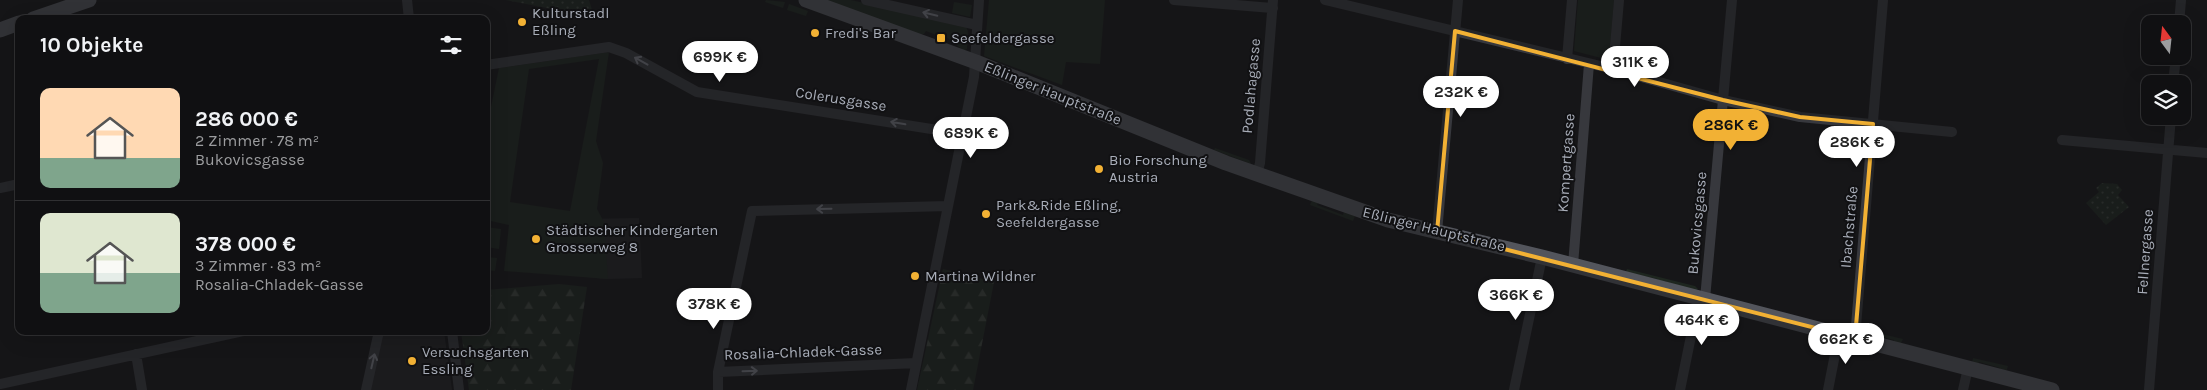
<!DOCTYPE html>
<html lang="de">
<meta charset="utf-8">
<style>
body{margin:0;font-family:Karla,sans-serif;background:#1e1e20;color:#f1f3f6;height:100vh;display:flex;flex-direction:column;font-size:19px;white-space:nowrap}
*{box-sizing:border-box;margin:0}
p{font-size:16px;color:#9c9d9f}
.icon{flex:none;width:28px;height:28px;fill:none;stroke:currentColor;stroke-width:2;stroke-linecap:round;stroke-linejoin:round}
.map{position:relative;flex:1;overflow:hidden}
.side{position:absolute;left:15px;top:15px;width:475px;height:320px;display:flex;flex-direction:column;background:#101012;border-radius:10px;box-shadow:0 5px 20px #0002,0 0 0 1px #303032}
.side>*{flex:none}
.needle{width:32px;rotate:345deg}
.tools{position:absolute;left:2141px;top:15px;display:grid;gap:10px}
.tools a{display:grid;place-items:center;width:50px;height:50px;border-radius:10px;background:#101012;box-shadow:0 5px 20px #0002,0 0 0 1px #303032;font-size:25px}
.price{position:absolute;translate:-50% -42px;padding:0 11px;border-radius:18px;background:#fff;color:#222;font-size:16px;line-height:32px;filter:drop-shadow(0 1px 2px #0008)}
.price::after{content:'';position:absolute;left:50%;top:30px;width:15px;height:11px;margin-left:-8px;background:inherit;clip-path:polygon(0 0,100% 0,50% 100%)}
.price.on{background:#f2b134;color:#111}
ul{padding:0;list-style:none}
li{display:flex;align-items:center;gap:15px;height:125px;padding:0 25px}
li+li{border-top:1px solid #303032}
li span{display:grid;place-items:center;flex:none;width:140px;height:100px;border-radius:10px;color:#555}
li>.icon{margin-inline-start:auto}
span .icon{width:60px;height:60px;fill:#fffc;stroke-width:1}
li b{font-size:21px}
h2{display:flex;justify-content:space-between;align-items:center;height:60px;padding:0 25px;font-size:21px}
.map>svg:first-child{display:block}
</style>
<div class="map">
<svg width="2207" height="390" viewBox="0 0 2207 390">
<defs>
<pattern id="forest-firs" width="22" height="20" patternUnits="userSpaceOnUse" patternTransform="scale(1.25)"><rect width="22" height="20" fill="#1e261f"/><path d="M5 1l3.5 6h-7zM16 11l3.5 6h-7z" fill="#3c433d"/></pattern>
<pattern id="park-dots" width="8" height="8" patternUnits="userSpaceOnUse" patternTransform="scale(1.25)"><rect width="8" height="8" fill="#1e261f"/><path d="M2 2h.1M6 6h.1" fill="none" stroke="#3c433d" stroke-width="1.8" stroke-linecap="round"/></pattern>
</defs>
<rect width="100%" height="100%" fill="#161618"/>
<path fill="#222225" d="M639 218 642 278 606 279 576 276 586 219Z
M383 331H444L452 390H370Z"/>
<path fill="#1e261f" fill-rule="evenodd" d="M766 0 785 2 783 8 765 2Z
M817 0H851L966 26 968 32 967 49 964 51 945 36 944 38 926 31 924 34 915 35Z
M989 0H1105L1100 64 1066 62 1062 85 984 56Z
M1578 0H1614L1609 60 1574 51Z
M954 2 972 5 970 17 952 13Z
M789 4 808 11 806 16 787 10Z
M609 52 596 141 603 163 597 209 604 222 608 279 504 271 509 225 486 220V131L499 68ZM599 59 570 211 510 202 529 69Z
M1215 148 1249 160 1251 164 1214 150Z
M1312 200 1318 203 1317 205 1343 215 1344 212 1355 216 1353 221 1310 205Z
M486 227 501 229 499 249 486 247Z
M486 257 497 258 495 271 486 270Z
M1627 269 1695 286 1698 289 1695 291 1664 281 1663 284 1657 279 1626 272Z
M1865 330 1903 339 1900 345 1894 343V340L1874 335 1873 338 1864 334 1861 331Z
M1973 358 2008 366 2006 372 2000 370V368L1979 362 1978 365 1972 363Z"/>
<path fill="url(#forest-firs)" d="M943 269 994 282 973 390H917Z
M559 284 587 287 571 390H469L461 331H486V290Z"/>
<path fill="url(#park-dots)" d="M506 0H589L594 17Z
M2102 183 2117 184 2122 190 2118 195 2129 207 2106 225 2086 203 2099 192 2096 188Z"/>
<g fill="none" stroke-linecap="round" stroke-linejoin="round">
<path stroke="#37383d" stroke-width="10" d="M407 0 409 19
M866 0 977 25
M1174 0 1273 8
M1325 0 1613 69 1723 100 1800 117 1952 132
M2179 24 2181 0
M1567 59 1572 0
M486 65 609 47 626 53 697 92 963 134
M1613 69 1619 0
M2173 84 2176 56
M2062 140 2207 153
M1257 174 1260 163 1273 0
M0 188 19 184
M1437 232 1458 0
M1573 265 1589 64
M1705 299 1732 0
M452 331 459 390
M1855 338 1883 0
M136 354 142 390
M916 363 718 372 752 211 948 206
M718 372V390
M0 384 243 331
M366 390 379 331
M911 390 974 77 979 0
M1514 390 1542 257
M1680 390 1699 297
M1828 390 1839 334
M1963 390 1968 368
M2149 390 2171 116"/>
<path stroke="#53555c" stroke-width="15" d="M806 0 976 62 1226 163 1388 220 1542 257 2052 390
M33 19 89 0
M0 30 19 23"/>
</g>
<defs><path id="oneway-shaft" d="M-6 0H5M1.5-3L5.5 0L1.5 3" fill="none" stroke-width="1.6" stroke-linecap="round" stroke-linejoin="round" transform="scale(1.25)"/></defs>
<g stroke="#757881">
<use href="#oneway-shaft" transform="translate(930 14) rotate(-167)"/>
<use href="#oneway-shaft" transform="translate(641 61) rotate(-151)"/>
<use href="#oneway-shaft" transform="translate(898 123) rotate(-170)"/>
<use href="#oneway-shaft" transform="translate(824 209) rotate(179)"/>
<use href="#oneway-shaft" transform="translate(373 361) rotate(-77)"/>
<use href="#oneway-shaft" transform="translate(750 371) rotate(-2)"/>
</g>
<path d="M0 0H2207V390H0ZM1455 31 1723 100 1800 117 1873 124 1855 338 1437 232Z" fill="#161618" fill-opacity=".55" fill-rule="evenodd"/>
<path fill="none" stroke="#f2b134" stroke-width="4" stroke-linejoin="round" d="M1455 31 1723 100 1800 117 1873 124 1855 338 1437 232Z"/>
<g fill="#f2b134" stroke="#111113" stroke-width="2">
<circle cx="522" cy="22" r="5"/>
<circle cx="815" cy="33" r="5"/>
<rect x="936" y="33" width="10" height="10" rx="2.5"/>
<circle cx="1099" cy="169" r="5"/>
<circle cx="986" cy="214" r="5"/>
<circle cx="536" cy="239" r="5"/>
<circle cx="915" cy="276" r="5"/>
<circle cx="412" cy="361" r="5"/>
</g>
<g text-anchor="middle" stroke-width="4" stroke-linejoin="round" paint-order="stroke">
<g font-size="15" fill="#a8adb8" stroke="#111113" text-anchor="start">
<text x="532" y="18">Kulturstadl<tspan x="532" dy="17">Eßling</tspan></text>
<text x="825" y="38">Fredi's Bar</text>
<text x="951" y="43">Seefeldergasse</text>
<text x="1109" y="165">Bio Forschung<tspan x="1109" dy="17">Austria</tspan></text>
<text x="996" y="210">Park&amp;Ride Eßling,<tspan x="996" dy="17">Seefeldergasse</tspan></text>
<text x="546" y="235">Städtischer Kindergarten<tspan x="546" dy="17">Grosserweg 8</tspan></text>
<text x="925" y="281">Martina Wildner</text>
<text x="422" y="357">Versuchsgarten<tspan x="422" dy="17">Essling</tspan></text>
</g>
<g font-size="15" fill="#a8adb8" stroke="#111113">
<text transform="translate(1251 86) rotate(-85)" y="5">Podlahagasse</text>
<text transform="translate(1053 93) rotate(22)" y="5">Eßlinger Hauptstraße</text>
<text transform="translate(841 99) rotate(9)" y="5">Colerusgasse</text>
<text transform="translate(1566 163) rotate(-86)" y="5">Kompertgasse</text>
<text transform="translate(1697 223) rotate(-85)" y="5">Bukovicsgasse</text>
<text transform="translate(1849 227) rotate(-85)" y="5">Ibachstraße</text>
<text transform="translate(1434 229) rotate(14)" y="5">Eßlinger Hauptstraße</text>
<text transform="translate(2145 252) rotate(-86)" y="5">Fellnergasse</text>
<text transform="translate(803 352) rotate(-2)" y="5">Rosalia-Chladek-Gasse</text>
</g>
</g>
</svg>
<div class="tools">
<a><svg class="needle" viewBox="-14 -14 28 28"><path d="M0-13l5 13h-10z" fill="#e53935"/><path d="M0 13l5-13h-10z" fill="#9c9d9f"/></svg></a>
<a><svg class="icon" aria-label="layers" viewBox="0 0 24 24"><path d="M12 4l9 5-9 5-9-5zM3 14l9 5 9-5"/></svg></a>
</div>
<b class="price" style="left:720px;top:83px">699K €</b>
<b class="price" style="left:1635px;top:88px">311K €</b>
<b class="price" style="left:1461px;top:118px">232K €</b>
<b class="price on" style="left:1731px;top:151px">286K €</b>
<b class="price" style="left:971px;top:159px">689K €</b>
<b class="price" style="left:1857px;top:168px">286K €</b>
<b class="price" style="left:1516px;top:321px">366K €</b>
<b class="price" style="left:714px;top:330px">378K €</b>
<b class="price" style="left:1702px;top:346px">464K €</b>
<b class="price" style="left:1846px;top:365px">662K €</b>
<section class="side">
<h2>10 Objekte<svg class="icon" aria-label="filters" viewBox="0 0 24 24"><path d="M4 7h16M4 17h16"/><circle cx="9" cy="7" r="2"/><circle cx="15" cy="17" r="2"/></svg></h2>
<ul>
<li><span style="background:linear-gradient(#ffd9b3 70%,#7fa58c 0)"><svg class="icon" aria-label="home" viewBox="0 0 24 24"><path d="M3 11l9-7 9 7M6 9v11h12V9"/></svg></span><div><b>286 000 €</b><p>2 Zimmer · 78 m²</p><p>Bukovicsgasse</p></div></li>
<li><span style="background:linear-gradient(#dfe7d0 60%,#7fa58c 0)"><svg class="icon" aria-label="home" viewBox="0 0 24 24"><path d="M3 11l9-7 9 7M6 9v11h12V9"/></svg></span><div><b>378 000 €</b><p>3 Zimmer · 83 m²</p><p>Rosalia-Chladek-Gasse</p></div></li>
</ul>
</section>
</div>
